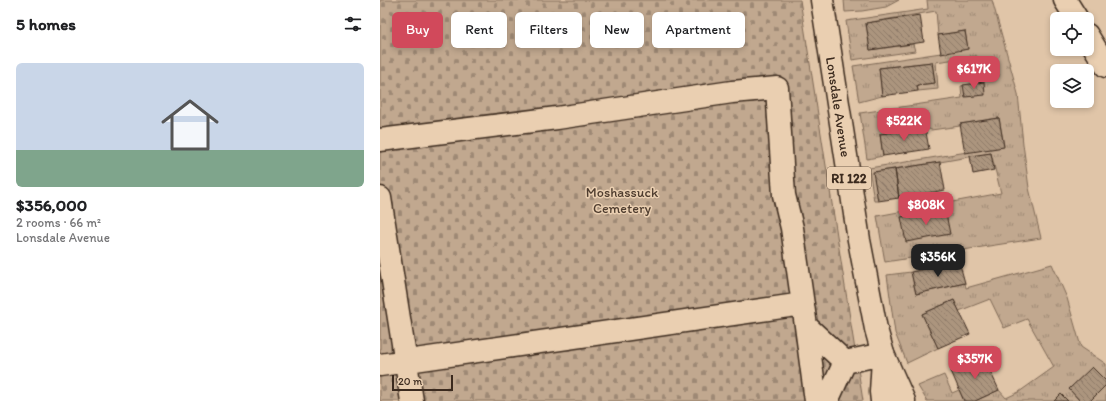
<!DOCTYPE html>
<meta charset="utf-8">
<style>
body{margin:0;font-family:Itim,sans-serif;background:#f6f6f6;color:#202124;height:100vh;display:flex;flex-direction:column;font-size:15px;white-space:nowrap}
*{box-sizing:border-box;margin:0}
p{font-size:13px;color:#757577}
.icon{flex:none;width:22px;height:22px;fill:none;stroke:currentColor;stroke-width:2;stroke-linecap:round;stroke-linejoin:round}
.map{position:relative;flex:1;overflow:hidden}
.details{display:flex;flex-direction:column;background:#fff;width:380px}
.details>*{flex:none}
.hud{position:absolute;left:12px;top:12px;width:380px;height:36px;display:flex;gap:8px}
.fabs{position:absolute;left:670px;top:12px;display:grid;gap:8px}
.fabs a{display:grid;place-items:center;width:44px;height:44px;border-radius:6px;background:#fff;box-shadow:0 2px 6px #0003;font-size:20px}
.scale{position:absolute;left:12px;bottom:10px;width:61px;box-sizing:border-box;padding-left:4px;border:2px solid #3b2a1e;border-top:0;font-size:11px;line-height:14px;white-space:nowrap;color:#3b2a1e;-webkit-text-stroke:3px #eacfb1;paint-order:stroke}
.price{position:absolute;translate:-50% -34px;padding:0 9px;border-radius:8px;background:#d1495b;color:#fff;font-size:13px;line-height:26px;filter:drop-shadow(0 1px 2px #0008)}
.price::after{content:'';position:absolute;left:50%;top:24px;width:12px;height:9px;margin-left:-6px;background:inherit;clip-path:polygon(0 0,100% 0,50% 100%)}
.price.on{background:#222;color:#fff}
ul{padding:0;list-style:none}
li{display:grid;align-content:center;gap:8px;height:212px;padding:0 16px}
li+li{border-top:1px solid #e0e0e0}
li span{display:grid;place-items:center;height:124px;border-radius:6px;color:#555}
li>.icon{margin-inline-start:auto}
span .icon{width:72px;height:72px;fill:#fffc;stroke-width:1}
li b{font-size:17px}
h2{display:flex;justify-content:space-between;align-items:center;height:48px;padding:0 16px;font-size:17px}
.tag{padding:0 14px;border-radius:6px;background:#fff;box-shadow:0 2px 6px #0003;font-size:14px;line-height:36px}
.tag.on{background:#d1495b;color:#fff}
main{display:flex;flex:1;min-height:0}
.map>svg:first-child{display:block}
</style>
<main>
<section class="details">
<h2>5 homes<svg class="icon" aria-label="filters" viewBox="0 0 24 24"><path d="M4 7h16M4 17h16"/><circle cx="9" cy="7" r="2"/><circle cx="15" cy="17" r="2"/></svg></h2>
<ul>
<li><span style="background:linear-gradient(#c9d6e8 70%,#7fa58c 0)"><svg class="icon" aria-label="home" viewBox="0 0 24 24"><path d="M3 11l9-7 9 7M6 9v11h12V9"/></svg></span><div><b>$356,000</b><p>2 rooms · 66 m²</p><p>Lonsdale Avenue</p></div></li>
</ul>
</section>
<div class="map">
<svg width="726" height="401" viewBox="0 0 726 401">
<defs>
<pattern id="grass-tufts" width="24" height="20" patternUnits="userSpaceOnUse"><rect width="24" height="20" fill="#c1a88f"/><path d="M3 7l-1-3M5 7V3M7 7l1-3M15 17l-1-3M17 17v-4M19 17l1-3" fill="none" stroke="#9e8974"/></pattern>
<pattern id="cemetery-stones" width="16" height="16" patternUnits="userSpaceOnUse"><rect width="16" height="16" fill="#c1a88f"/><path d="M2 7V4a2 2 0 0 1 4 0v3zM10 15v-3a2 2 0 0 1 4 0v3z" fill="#9e8974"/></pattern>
<pattern id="building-back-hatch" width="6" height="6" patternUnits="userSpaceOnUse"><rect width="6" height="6" fill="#ac957e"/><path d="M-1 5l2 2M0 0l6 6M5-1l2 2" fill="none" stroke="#8d7a67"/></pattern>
</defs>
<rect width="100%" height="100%" fill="#e0c5a8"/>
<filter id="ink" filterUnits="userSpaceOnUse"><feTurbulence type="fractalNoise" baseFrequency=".025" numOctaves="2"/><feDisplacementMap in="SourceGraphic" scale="8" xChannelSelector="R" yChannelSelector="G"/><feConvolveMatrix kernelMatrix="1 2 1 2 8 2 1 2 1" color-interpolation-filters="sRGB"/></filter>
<g filter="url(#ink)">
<path fill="url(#grass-tufts)" stroke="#7e6956" d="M464 0H519L506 7 482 11 465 12Z
M547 0H612L638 94 643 144 649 188 661 238 505 262 497 216 621 193 611 153 560 162 494 172 498 201H494L489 168 624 146 619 118 580 124V126L551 130 545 127 500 134 503 156 487 159 480 113 582 98 581 86 601 82 597 56 556 62 558 89 538 91 537 85 555 83 552 62 499 68 502 96 479 102 473 66 588 49 585 31 558 35 556 11 486 23 490 50 533 44 535 51 472 60 466 21 548 9Z
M672 264 687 298 701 347 726 364V401H595L619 390 626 398 639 392 674 367 647 319 624 328 610 299 579 311 574 300 542 314 558 348 527 363 515 333 507 275 531 272 536 294 585 283 586 288Z
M564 375 572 393 579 390 584 401H547L538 386Z"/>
<path fill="url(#cemetery-stones)" stroke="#7e6956" d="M0 0H420L483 401H0Z"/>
<path fill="url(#building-back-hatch)" stroke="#3b2a1e" d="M540 15 544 42 490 50 486 23Z
M585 31 588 49 561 54 558 35Z
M552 62 555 83 537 85 538 91 502 96 499 68Z
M604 82 605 95 585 97 583 85Z
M619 118 624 147 585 153 580 124Z
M545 127 549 149 503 156 500 134Z
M611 153 614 170 593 174 590 156Z
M560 162 565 190 519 198 515 169Z
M515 169 519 198 498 201 493 172Z
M565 209 570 234 526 242 521 217Z
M579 261 585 283 536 294 531 272Z
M574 300 590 334 558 348 542 314Z
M603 356 619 390 595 401H584L571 371Z
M712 367 726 381V385L710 401H700L689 389Z
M681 394 688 401H674Z"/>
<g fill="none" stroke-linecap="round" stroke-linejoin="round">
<defs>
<path id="minor" d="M685 0 697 19
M707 35 726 66
M0 140 177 118 352 92 397 88 404 195 412 228 426 326
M0 198 32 401
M0 365 423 304
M436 401 426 326 465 362
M447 401 465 362 503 354"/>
<g id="major">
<path id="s1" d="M442 0 479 240 496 329 503 354 524 401"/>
<path d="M502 401 501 392 503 359"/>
</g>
</defs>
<use href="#minor" stroke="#3b2a1e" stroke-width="25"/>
<use href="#major" stroke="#3b2a1e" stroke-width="25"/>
<use href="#minor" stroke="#eacfb1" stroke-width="22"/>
<use href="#major" stroke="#eacfb1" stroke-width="22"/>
</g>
</g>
<g text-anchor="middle" stroke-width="3" stroke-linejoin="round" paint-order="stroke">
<rect fill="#eacfb1" stroke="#705c4a" stroke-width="1" x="447" y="167" width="44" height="22" rx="3"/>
<g font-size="13" font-weight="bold" fill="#3b2a1e">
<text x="469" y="183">RI 122</text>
</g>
<g font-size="14" fill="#3b2a1e" stroke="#eacfb1">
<text dy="5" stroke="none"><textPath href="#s1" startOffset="108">Lonsdale Avenue</textPath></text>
</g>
<g font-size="14" fill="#4f3d2f" stroke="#eacfb1">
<text x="242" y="197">Moshassuck<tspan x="242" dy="16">Cemetery</tspan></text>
</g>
</g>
</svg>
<div class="fabs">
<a><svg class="icon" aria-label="locate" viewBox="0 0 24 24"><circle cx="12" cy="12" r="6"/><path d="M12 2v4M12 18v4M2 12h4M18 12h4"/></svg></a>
<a><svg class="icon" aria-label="layers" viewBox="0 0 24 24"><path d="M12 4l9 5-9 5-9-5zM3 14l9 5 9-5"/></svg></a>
</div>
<div class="scale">20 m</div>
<b class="price" style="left:594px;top:90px">$617K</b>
<b class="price" style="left:524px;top:142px">$522K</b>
<b class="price" style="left:546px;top:226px">$808K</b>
<b class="price on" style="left:558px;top:278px">$356K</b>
<b class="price" style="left:595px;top:380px">$357K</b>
<div class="hud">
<a class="tag on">Buy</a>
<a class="tag">Rent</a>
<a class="tag">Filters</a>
<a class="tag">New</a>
<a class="tag">Apartment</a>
</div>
</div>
</main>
